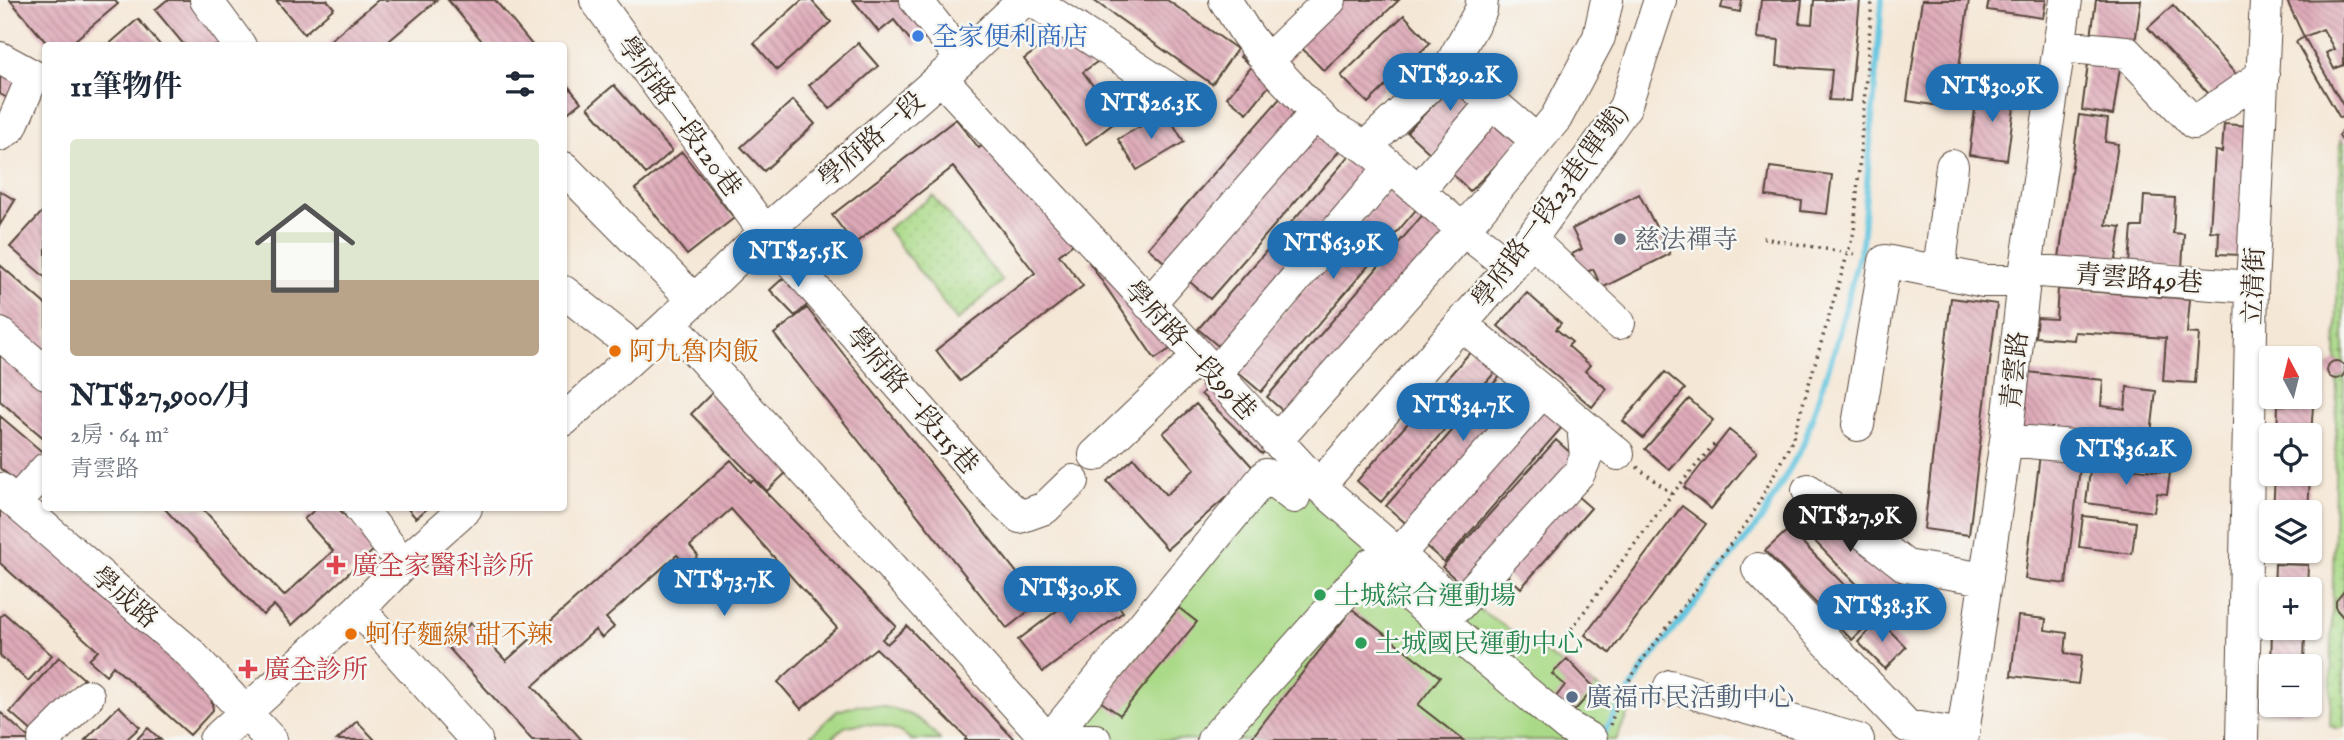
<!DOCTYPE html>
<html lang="zh-TW">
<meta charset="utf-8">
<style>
body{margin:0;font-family:"IM FELL English","Noto Serif TC",serif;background:#f2f2f3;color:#1f2937;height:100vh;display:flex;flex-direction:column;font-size:26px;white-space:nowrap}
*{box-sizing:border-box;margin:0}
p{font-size:23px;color:#747a83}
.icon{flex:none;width:38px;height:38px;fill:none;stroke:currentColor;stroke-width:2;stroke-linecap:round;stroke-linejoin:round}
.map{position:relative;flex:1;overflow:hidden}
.panel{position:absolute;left:42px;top:42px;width:525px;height:469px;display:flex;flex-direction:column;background:#fff;border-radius:7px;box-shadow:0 2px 5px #0004}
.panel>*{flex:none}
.needle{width:46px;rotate:353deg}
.buttons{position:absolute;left:2259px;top:346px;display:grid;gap:14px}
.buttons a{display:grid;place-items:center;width:63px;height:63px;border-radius:7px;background:#fff;box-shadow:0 2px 5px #0004;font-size:35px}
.price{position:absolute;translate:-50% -60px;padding:0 16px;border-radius:24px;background:#1f6fb2;color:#fff;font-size:23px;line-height:46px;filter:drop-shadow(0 2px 4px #0008)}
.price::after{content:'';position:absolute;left:50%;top:42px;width:21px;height:16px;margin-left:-10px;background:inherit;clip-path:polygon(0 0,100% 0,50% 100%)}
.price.selected{background:#222;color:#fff}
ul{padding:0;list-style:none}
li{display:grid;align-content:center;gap:14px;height:371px;padding:0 28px}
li+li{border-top:2px solid #e0e1e3}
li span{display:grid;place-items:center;height:217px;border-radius:7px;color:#555}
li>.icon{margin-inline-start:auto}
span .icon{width:126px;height:126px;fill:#fffc;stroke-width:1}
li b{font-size:30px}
h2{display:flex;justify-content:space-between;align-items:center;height:84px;padding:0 28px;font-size:30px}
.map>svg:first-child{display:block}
</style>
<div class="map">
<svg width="2344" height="740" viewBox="0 0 2344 740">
<defs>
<pattern id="grass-dots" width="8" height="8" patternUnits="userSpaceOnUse" patternTransform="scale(1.75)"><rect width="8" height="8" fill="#aada88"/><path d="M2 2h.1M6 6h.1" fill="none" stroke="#93bb75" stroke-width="1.8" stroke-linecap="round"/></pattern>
<pattern id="building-back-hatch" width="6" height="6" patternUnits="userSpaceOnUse" patternTransform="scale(1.75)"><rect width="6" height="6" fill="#dfaab9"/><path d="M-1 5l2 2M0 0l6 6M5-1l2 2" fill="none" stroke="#b68b96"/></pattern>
</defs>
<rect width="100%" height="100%" fill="#f6f6f2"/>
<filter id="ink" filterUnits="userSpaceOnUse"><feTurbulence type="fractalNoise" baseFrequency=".0143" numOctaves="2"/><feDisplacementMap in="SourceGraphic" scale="14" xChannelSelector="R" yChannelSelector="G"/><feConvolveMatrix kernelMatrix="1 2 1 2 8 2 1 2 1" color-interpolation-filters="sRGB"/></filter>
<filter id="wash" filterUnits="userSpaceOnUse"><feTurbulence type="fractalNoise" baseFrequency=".00686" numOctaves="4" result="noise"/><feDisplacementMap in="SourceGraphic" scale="28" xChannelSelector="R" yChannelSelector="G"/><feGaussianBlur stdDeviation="1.57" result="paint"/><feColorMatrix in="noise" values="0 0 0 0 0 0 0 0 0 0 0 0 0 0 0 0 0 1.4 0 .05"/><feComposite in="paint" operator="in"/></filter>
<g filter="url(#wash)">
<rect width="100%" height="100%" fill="#f5e7d6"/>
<path fill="url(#grass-dots)" stroke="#728253" stroke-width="2" d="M2340 141 2344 144V365L2336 361Z
M933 196 1002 281 957 321 887 229Z
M2344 375V727L2337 729 2330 726 2337 380Z"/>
<path fill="#aada88" stroke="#728253" stroke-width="2" d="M1283 480 1630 709 1616 740H1057Z
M858 705C891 705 920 712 940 740H911C895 725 868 721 847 726 841 728 835 735 830 740H806L837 711Z"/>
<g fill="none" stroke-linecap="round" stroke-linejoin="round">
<path stroke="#62c5df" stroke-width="6" d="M1601 737 1645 666 1761 520 1803 445 1835 348 1862 243 1882 0"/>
</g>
<g id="blocks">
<path fill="url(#building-back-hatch)" d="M10 0H114L118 4 68 46H49Z
M167 0H191L231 46H185L155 10Z
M276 0H327L334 8 304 34Z
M378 0H437L383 46H331L328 42Z
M448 0H495L533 46H486Z
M802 0H811L831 22 777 70 754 43Z
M853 0H910L934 30 915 46 894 20 879 32Z
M1093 0H1167L1237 49 1212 84Z
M1342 0H1399L1324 71 1297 43Z
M1723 0H1742L1740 12 1721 8Z
M1761 0H1802L1799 23 1812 24 1814 0H1860L1850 101 1829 100 1832 70 1777 66 1779 40 1757 38Z
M1922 0H1969L1953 108 1907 101Z
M1989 0H2046L2043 18 1987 10Z
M2096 0H2141L2135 43 2091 37Z
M2344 0V65L2334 69 2326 53 2334 49 2323 29 2304 37 2287 1Z
M2173 5 2244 83 2220 106 2148 28Z
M1085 15 1111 52 1083 72 1118 120 1086 144 1024 59Z
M1404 15 1430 43 1368 103 1341 76Z
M138 19 161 46H107Z
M1262 30 1294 55 1247 113 1227 97 1252 66 1240 57Z
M2304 37 2344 107V115L2340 118 2296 42Z
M858 43 878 66 830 109 809 85Z
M0 53 35 72 18 104 0 94Z
M2089 56 2121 61 2113 115 2082 110Z
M1467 70 1492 94 1433 156 1407 132Z
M1297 79 1321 100 1172 269 1148 248Z
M564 81 581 102 564 116Z
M614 85 672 151 646 174 588 107Z
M1978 87 2016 92 2007 160 1969 155Z
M793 100 815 124 764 171 741 147Z
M1506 106 1531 131 1470 191 1445 167Z
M1166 112 1184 142 1137 170 1118 139Z
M2079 115 2108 119 2105 142 2118 144 2106 225 2121 227 2115 266 2059 258Z
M1321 117 1349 140 1210 299 1183 276Z
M956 119 979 148 991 138 1073 244 1059 255 1083 286 960 381 936 350 1035 273 953 167 854 244 832 215Z
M2224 124 2249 126 2242 255 2218 254 2219 232 2210 231 2215 151 2222 152Z
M2344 127V144L2339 136Z
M1365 138 1390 160 1224 351 1198 329Z
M682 152 734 218 687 255 635 189Z
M1770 167 1832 175 1827 214 1801 211 1802 201 1766 196Z
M1406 170 1432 191 1261 392 1235 370Z
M0 191 15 200 0 225Z
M1639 194 1670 254 1602 288 1593 269 1583 274 1572 254 1582 249 1572 229Z
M2144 196 2175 198 2173 233 2184 234 2182 268 2129 264 2132 227H2142Z
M1438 197 1463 219 1292 419 1267 397Z
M42 212 46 215V278L10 247Z
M1112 246 1179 343 1155 359 1089 262Z
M802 261 826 288 795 316 770 290Z
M0 265 46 305V357L0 317Z
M2058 289 2190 299 2187 333 2199 334 2195 383 2163 381 2166 338 2075 332 2074 340 2035 337 2037 318 2056 319Z
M1527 293 1561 323 1556 329 1572 342 1568 346 1590 365 1585 371 1607 389 1592 407 1498 326Z
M1951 298 1997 304 1969 535 1924 529Z
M807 308 1040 602 1007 628 774 334Z
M1487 333 1511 354 1381 502 1357 481Z
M0 349 46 388V440L0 401Z
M1516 358 1540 378 1410 527 1386 506Z
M2327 370a9 9 0 1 1 18 0a9 9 0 1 1-18 0Z
M2017 371 2103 380 2101 406 2125 409 2127 387 2156 391 2149 451 2010 435Z
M1665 372 1685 389 1643 438 1623 421Z
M1221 374 1282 434 1262 454 1201 394Z
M1553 389 1577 410 1444 562 1420 541Z
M715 390 792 467 767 491 691 414Z
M1689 399 1713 420 1670 470 1645 449Z
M1196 404 1256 471 1167 549 1107 481 1134 458 1166 495 1195 469 1163 433Z
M2278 405 2313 406 2311 436H2277Z
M0 416 46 455 20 485 0 468Z
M1729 430 1757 452 1711 509 1684 487Z
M1556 440 1582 463 1468 590 1442 567Z
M2040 454 2081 459 2066 584 2025 579Z
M731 460 751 482 754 480 896 626 882 639 887 644 907 626 1013 738 1010 740H965L966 737 876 648 801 709 778 682 837 628 731 509 690 546 698 556 687 566 677 555 606 618 614 627 602 638 595 630 533 686 582 740H532L446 645 471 623 506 661Z
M2091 463 2170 473 2167 494 2157 493 2154 512 2086 503Z
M2275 474H2310L2308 513H2273Z
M1568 488 1591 508 1521 588 1498 567Z
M1818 499 1905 587 1882 610 1795 521Z
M0 500 210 689 213 710 190 735 113 666 106 675 89 660 98 651 0 563Z
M1682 506 1706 524 1610 653 1585 635Z
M164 508H202L284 596 333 551 304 519 317 508H338L376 548 292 625 274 605 263 615Z
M407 508H428L416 518Z
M2083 516 2136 522 2132 554 2079 547Z
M1789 529 1876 617 1852 640 1765 551Z
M2275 564 2308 565 2307 590H2274Z
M1098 580 1123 612 1043 672 1018 640Z
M2344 591V618L2336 609V601Z
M1179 608 1197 622 1120 715 1100 701Z
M1352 609 1440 677 1418 705 1463 740H1250Z
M4 613 52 655 28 681 0 656V617Z
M2018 616 2046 619 2045 630 2067 633 2065 653 2082 655 2078 684 2011 676Z
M1879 620 1906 647 1885 669 1858 642Z
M2272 628H2305L2304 667H2271Z
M59 657 84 679 35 734 10 712Z
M1567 659 1595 688 1566 720 1549 706 1565 685 1552 674Z
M2269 705H2302V713L2269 711Z
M119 706 140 727 126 740H85Z
M0 712 31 740H0Z
M357 721 375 740H337Z
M148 728 161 740H136Z"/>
</g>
</g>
<g filter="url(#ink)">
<use href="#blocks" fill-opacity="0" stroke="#57463a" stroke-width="2"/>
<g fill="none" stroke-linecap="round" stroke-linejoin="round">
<defs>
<path id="minor" d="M206 0 240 46
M596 0 765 232 995 494 1020 517 1045 508 1073 481
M916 0 962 59
M1032 0 1192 104
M1225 0 1246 33 1267 61 1327 125 1366 147 1391 167 1463 230 1511 267
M2059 46 2126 52 2194 123 2263 75
M0 58 33 76 11 127 0 135
M1267 61 1330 0
M1450 66 1537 141
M941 78 1319 486 1458 606 1579 473 1586 457 1583 425
M1366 147 1450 66 1481 10 1482 0
M564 168 690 296
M1418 191 1493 102
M1530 239 1619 323
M2026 270 2252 287
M1939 272 1952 166
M564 292 622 338 635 354
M1149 304 1316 113
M670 322 1048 740
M1461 324 1618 454
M0 334 46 373
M1214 375 1391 167
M564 420 703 292 765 232 962 59 1024 0
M1858 425 1885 261 1984 281H2024
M2006 440 2160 454
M1276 441 1463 230 1556 118 1599 37 1607 0
M1095 455 1198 357
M1319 486 1511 267 1625 107 1660 0
M0 489 190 653 271 740
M1808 490 1906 566 1986 579
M16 502 46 469
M360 508 403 564
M1398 555 1542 392
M1758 569 1907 726 1963 735
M359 609 476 740
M1670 686 1858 740
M44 740 88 696
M215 740 359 609 403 564 466 508
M1049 740 1266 475 1294 497
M1063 740H1095
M1213 740 1371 564 1567 726 1591 740
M1962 740 2006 440 2024 281 2066 0
M2242 740 2252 287 2266 0"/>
</defs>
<use href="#minor" stroke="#57463a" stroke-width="34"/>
<path stroke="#57463a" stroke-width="3.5" stroke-dasharray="2 5" stroke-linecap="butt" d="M1763 238 1859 255
M1637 467 1672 494
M1563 640 1672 494 1716 442
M1610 725 1623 690 1640 663 1751 517 1792 441 1854 232 1872 0"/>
<use href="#minor" stroke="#fff" stroke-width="32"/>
</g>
</g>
<circle fill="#3f7fe0" stroke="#f6f6f2" stroke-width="2.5" cx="918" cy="36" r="7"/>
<circle fill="#6b7280" stroke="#f6f6f2" stroke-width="2.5" cx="1620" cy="239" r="7"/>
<g fill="#e8710a" stroke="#f6f6f2" stroke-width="2.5">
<circle cx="615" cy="351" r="7"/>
<circle cx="351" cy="634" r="7"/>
</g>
<g fill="#e0444e" stroke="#f6f6f2" stroke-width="2.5">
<path d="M332.5 554.5h7v7h7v7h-7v7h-7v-7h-7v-7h7z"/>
<path d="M244.5 658.5h7v7h7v7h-7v7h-7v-7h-7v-7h7z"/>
</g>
<g fill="#2e9e5b" stroke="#f6f6f2" stroke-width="2.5">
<circle cx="1320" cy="595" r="7"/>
<circle cx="1361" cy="643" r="7"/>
</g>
<circle fill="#5c6f8a" stroke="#f6f6f2" stroke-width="2.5" cx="1572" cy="697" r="7"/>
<g text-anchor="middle" stroke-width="5" stroke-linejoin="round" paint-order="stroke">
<g font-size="26" fill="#366cbe" stroke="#f6f6f2" text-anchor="start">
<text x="932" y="45">全家便利商店</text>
</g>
<g font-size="26" fill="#3b2a1e" stroke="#f6f6f2">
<text transform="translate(680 116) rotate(54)" y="9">學府路一段120巷</text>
<text transform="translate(871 139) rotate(-41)" y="9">學府路一段</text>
<text transform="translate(1549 206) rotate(-54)" y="9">學府路一段23巷(單號)</text>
<text transform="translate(2139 278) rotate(4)" y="9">青雲路49巷</text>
<text transform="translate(2253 286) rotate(-88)" y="9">立清街</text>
<text transform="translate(1191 350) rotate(47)" y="9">學府路一段99巷</text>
<text transform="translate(2014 370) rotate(-84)" y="9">青雲路</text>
<text transform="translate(913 400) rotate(49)" y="9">學府路一段115巷</text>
<text transform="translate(125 597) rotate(41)" y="9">學成路</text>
</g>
<g font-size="26" fill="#5b616d" stroke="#f6f6f2" text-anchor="start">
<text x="1634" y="248">慈法禪寺</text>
</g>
<g font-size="26" fill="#c56008" stroke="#f6f6f2" text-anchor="start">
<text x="629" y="360">阿九魯肉飯</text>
<text x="365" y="643">蚵仔麵線 甜不辣</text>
</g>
<g font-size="26" fill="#be3a42" stroke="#f6f6f2" text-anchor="start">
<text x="352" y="574">廣全家醫科診所</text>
<text x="264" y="678">廣全診所</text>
</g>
<g font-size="26" fill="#27864d" stroke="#f6f6f2" text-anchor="start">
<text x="1334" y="604">土城綜合運動場</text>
<text x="1375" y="652">土城國民運動中心</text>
</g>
<g font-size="26" fill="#4e5e75" stroke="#f6f6f2" text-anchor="start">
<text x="1586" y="706">廣福市民活動中心</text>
</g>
</g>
</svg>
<div class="buttons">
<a><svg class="needle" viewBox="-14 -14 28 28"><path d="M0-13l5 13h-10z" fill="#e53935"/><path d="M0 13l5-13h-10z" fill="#747a83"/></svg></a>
<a><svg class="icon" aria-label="locate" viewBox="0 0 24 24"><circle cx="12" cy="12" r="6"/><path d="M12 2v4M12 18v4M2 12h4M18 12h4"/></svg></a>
<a><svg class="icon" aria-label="layers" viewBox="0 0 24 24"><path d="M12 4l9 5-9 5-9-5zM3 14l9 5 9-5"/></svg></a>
<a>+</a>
<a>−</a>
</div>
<b class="price" style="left:1450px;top:113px">NT$29.2K</b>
<b class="price" style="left:1992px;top:124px">NT$30.9K</b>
<b class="price" style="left:1151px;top:141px">NT$26.3K</b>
<b class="price" style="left:1333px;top:281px">NT$63.9K</b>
<b class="price" style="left:798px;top:289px">NT$25.5K</b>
<b class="price" style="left:1463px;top:443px">NT$34.7K</b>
<b class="price" style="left:2126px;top:487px">NT$36.2K</b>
<b class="price selected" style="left:1850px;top:554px">NT$27.9K</b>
<b class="price" style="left:724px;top:618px">NT$73.7K</b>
<b class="price" style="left:1070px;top:626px">NT$30.9K</b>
<b class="price" style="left:1882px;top:644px">NT$38.3K</b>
<section class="panel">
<h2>11筆物件<svg class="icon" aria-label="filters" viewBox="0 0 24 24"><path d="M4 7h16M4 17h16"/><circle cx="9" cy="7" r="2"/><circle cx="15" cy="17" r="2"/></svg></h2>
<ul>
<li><span style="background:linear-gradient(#dfe7d0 65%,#b9a48a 0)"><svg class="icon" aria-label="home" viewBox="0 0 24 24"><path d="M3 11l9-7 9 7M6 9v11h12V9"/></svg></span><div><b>NT$27,900/月</b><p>2房 · 64 m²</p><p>青雲路</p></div></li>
</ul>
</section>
</div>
